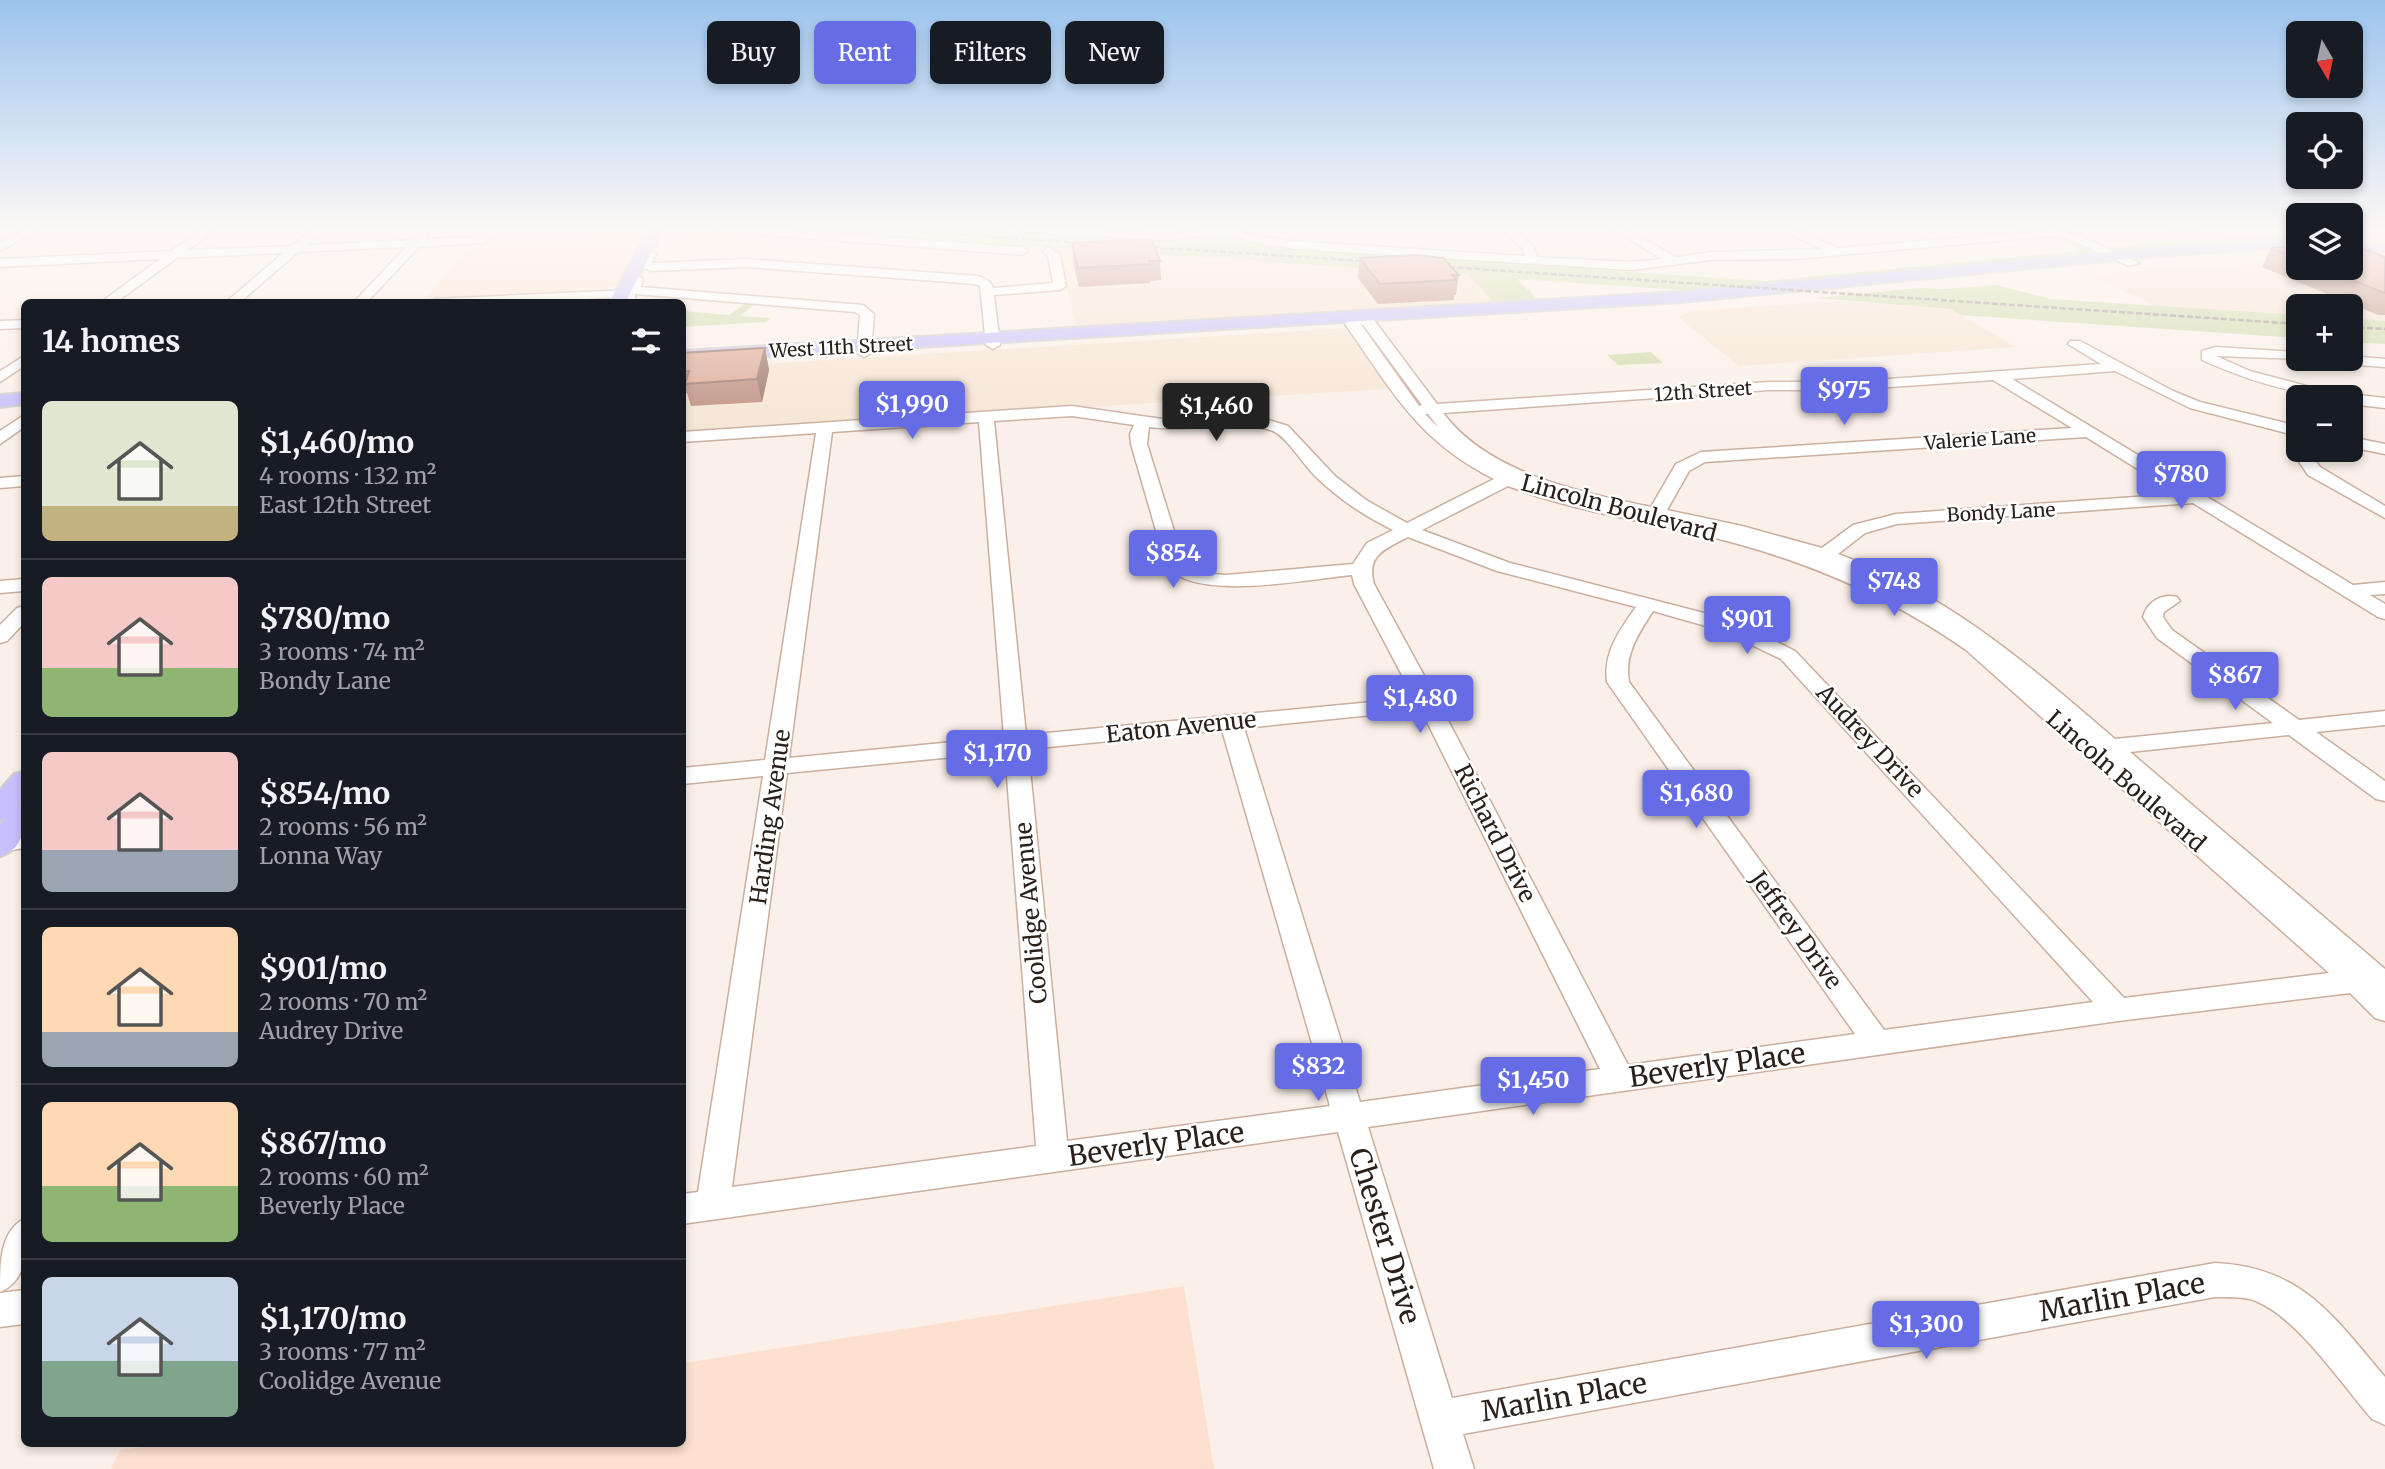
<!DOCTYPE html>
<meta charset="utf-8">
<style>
body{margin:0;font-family:Merriweather,serif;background:#242831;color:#f1f3f6;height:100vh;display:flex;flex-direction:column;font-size:26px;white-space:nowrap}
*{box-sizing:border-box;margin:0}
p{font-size:23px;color:#9ea1a6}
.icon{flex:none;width:38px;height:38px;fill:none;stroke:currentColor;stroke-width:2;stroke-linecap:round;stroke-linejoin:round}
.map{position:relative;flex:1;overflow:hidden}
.details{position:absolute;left:21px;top:299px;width:665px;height:1148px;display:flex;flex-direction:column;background:#171b24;border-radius:10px;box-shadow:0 4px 10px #0003}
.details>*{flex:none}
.hud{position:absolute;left:707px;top:21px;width:665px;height:63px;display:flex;gap:14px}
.needle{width:46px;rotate:171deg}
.buttons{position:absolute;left:2286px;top:21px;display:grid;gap:14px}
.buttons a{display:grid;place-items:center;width:77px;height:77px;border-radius:10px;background:#171b24;box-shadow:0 4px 10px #0003;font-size:35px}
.price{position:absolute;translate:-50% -60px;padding:0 16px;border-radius:7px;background:#666ce5;color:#fff;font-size:23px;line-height:46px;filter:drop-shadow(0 2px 4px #0008)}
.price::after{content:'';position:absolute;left:50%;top:42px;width:21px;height:16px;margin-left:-10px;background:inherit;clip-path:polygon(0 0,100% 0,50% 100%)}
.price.on{background:#222;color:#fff}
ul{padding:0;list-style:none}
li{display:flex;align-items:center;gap:21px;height:175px;padding:0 21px}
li+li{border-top:2px solid #363941}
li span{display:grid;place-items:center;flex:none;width:196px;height:140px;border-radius:10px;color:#555}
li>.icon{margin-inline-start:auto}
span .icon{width:84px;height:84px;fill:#fffc;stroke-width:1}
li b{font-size:30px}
h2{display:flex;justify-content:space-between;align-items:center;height:84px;padding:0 21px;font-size:30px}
.tag{padding:0 24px;border-radius:10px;background:#171b24;box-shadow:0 4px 10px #0003;font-size:24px;line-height:63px}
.tag.on{background:#666ce5;color:#fff}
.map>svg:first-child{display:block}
</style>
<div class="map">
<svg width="2385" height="1469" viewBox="0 0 2385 1469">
<rect width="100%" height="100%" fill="#fbf0e9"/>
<path fill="#f6e5d3" d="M1057 248 1468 275 1496 304 1077 329Z
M2385 257V321L2350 318V306H2298V315L2158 307 2085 274 2298 261V268H2350V259Z
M1838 301 1950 309 2016 347 1739 366 1678 317 1692 311Z
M1347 328 1371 367 1404 388 683 431V369Z"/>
<path fill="#fde0cf" d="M683 230 769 236 765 246 681 251 683 244 672 245 678 232Z
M637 232 644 234 616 285 612 287 423 300 477 238Z
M1184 1286 1214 1469H111L120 1450 162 1444H682L683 1363Z"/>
<path fill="#cfdaa9" d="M756 228H980L1164 239 1222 235 1280 249 1766 281 2078 251 2079 248 2064 241H2068L2095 253 1696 291 1517 279 1540 302 1496 304 1468 275Z
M2298 235V239L2126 252 2090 242 2115 247 2139 244 2135 242Z
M1997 285 2050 299 2298 315V338L1960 315 1950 309 1815 298 1919 288 1943 289Z
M749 301 758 302 740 316 771 318 766 322 683 327V311L729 315Z
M2350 318 2385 321V344L2350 342Z
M1651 352 1663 363 1618 365 1607 355Z"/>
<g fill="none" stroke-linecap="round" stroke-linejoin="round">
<defs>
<path id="minor" d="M29 228 35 231 33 233 0 251V242Z
M205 228H218L188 250 292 246 313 228H326L307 245 413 240 422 234 426 235V239L483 237 489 240 483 243 419 247 366 303H353L406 247 298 252 239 303H225L283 253 177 258 115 303H100L160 259 0 267V259L171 251Z
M707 228H755L1022 247 1028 251 1022 255 713 231Z
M1015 228H1070L1163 234 1232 228 1253 236 1294 241 1525 256 1523 249 1501 228H1513L1533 246 1537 257 1631 262 1662 259 1611 228H1624L1676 257 1711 252 1822 249 1792 235 1790 233 1796 230 1838 248 2055 230 2078 235 2139 263 2129 266 2071 240 2055 236 1795 259 1711 260 1631 270 1294 249 1251 242 1226 233 1163 240 1021 231Z
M646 246 656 254 652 263 746 259 979 276 990 282 993 288 1053 283 1048 256 1043 251 1049 247 1060 255 1066 286 1060 290 994 295 1000 345 993 349 986 345 980 286 976 284 746 267 651 271 639 265 644 255 640 250Z
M632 272 643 279 641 287 863 305 874 314 871 353 864 357 857 353 860 315 855 312 635 294 636 303H622V297L513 303H429L435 299 628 290 630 280 626 276Z
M1359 312 1374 320 1437 404 1769 382H1846L2101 364 2068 344 2070 341H2080L2173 391 2200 402 2298 426V436L2190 408 2115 371 2012 379 2353 585 2385 582V594L2370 595 2385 604V619L2378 617 2193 503 1897 524 1865 533 1838 554C1951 596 2026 663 2115 739L2273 723 2157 638 2143 617C2147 602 2162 593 2177 597L2180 601 2164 612 2163 617 2172 630 2299 720 2385 711V725L2316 732 2385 781V801L2376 799 2289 735 2130 752 2385 969V1021L2375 1018 2350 993 2118 1021 1368 1127 1452 1398 2215 1263C2302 1267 2333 1316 2385 1377V1425L2372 1419C2343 1386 2298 1319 2258 1302 2246 1296 2229 1297 2215 1297L1463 1434 1474 1469H1434L1338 1132 682 1224V1194L698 1192 763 776 682 784V768L765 760 816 433 682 442V432L1072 406 1169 420 1259 417 1288 426 1335 476 1366 500 1407 523 1494 479C1417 440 1393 392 1345 324L1354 313ZM1360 323 1364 326 1422 405 1419 406ZM1993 380 2072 428 1701 452 1676 464 1651 507C1580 492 1489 474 1443 413L1769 390H1846ZM1425 414H1428L1439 428ZM1072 416 1134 425 1130 434 1131 444 1166 565C1192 603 1309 579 1352 575L1354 584 1414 698 1026 735 994 421ZM979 422 1004 737 789 758 832 432ZM1149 427C1185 432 1241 419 1273 431 1287 437 1305 467 1317 478 1339 499 1366 517 1393 530L1367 543 1353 564 1226 575 1198 573 1184 563 1147 444ZM2086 437 2178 494 1896 514 1853 525 1822 548 1742 526 1667 510 1689 471 1705 462ZM1508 486C1568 509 1632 519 1694 533 1793 555 1883 592 1966 650L2329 973 2124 998 1795 651 1735 621 1510 563 1422 530ZM1408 537 1497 571 1636 607C1620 630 1603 652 1607 682L1855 1034 1628 1065 1439 703 1374 584C1366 555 1385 549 1408 537ZM1653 611 1720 630 1781 659 2093 1002 1884 1030 1629 682C1624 654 1639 633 1653 611ZM1421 710 1600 1069 1360 1102 1244 728ZM1222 730 1330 1106 1067 1141 1028 749ZM1005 752 1036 1146 732 1187 787 773Z
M24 320V328L0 329V321Z
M2216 347 2298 352V359H2303L2216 356 2250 371 2344 396 2350 394 2385 398V408L2350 404V397C2299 397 2249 381 2202 360V351Z
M24 356V366L0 382V371Z
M2350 356 2385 359V367L2330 363 2323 359H2350Z
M24 415V427L0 444V431Z
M2350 437 2385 444V454L2350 447Z
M2298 445V450H2307L2320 467 2385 506V518L2308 475 2291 450Z
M24 476V486L0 488V478Z
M24 579V591L0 593V581Z
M24 606V623L7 641 0 643V625L17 608Z
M24 831V848L0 852V834Z
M24 1219C27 1246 29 1280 0 1292 0 1264 0 1231 24 1219Z
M24 1290V1324L0 1327V1293Z"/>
<path id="major" d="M650 228H664L625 303H609Z
M2298 239V247L2167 255 1681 302 682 361V351L1681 292 2167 247Z
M2385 243V251L2350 253V245Z
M24 393V404L0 407V395Z
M24 772V800L18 807 24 806C24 829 25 848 0 856V825L5 819 0 820V790L14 774Z"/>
</defs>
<use href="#minor" stroke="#caae9e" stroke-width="3"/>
<use href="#major" stroke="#d0cecd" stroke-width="4"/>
<use href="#minor" fill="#fff" fill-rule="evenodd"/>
<use href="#major" fill="#c7bffb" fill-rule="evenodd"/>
<path stroke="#9b9089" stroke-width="2.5" stroke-dasharray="6 2.5" stroke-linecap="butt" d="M860 228 1103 244
M1135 246 1379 262
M1432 266 2298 324
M2350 327 2385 329"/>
</g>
<path fill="#bf9181" d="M2161 228H2203L2200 234 2169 233Z
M1072 243 1160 261 1161 280 1150 281V283L1079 287 1073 262Z
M2298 246V268H2350L2385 257V315H2378L2262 267 2271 248Z
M1360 258 1459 275 1456 295H1454V300L1378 304 1358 278Z
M765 348 769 370 762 402 691 406 687 393 682 394V353Z"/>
<path fill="#9b7669" d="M765 348 769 370 762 402 757 379Z"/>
<path fill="#dea996" stroke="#9b7669" stroke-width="2" d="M1151 239 1160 261H1149L1150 264 1078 268 1072 243Z
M2350 244 2385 257V293L2321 268H2350Z
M2298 246V259L2271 248Z
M1417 255 1443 258 1459 275H1452L1456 280 1380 284 1360 258Z
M765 348 757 379 685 384 689 371H682V353Z"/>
<linearGradient id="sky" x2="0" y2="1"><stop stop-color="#9cc4ee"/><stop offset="0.53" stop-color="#fdf8f5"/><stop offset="1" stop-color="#fdf8f5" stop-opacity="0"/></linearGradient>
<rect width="2385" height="433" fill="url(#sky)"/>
<g text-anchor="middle" stroke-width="5" stroke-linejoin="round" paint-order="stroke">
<g font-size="19" fill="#2b201a" stroke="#fff">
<text transform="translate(841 347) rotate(-3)" y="7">West 11th Street</text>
<text transform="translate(1703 391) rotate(-4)" y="7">12th Street</text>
<text transform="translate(1980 439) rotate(-4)" y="7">Valerie Lane</text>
<text transform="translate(2001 512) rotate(-3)" y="7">Bondy Lane</text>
</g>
<g font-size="23" fill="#2b201a" stroke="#fff">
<text transform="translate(1619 508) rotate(15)" y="8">Lincoln Boulevard</text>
<text transform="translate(1181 727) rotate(-6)" y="8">Eaton Avenue</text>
<text transform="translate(1870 741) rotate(47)" y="8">Audrey Drive</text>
<text transform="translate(2126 781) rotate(41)" y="8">Lincoln Boulevard</text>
<text transform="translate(770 817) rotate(-82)" y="8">Harding Avenue</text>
<text transform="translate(1495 833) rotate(63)" y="8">Richard Drive</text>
<text transform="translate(1031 913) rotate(-95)" y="8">Coolidge Avenue</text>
<text transform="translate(1796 930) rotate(54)" y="8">Jeffrey Drive</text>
</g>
<g font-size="28" fill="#2b201a" stroke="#fff">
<text transform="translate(1717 1065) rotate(-8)" y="10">Beverly Place</text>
<text transform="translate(1156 1144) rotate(-8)" y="10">Beverly Place</text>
<text transform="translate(1385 1236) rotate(73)" y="10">Chester Drive</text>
<text transform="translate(2122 1297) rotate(-10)" y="10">Marlin Place</text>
<text transform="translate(1564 1397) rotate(-10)" y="10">Marlin Place</text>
</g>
</g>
</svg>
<div class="buttons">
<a><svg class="needle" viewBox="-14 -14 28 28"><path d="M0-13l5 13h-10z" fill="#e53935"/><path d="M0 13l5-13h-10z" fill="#9ea1a6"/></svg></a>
<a><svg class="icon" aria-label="locate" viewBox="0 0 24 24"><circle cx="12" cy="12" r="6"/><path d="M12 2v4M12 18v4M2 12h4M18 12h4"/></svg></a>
<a><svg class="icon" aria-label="layers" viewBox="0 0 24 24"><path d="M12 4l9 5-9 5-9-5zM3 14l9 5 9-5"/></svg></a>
<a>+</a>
<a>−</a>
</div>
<b class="price" style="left:1844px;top:427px">$975</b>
<b class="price" style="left:912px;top:441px">$1,990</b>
<b class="price on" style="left:1216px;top:443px">$1,460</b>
<b class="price" style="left:2181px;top:511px">$780</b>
<b class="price" style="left:1173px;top:590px">$854</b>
<b class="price" style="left:1894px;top:618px">$748</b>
<b class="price" style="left:1747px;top:656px">$901</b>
<b class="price" style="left:2235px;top:712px">$867</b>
<b class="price" style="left:1420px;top:735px">$1,480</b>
<b class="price" style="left:997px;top:790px">$1,170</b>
<b class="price" style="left:1696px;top:830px">$1,680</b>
<b class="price" style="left:1318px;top:1103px">$832</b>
<b class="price" style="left:1533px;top:1117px">$1,450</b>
<b class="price" style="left:1926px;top:1361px">$1,300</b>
<div class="hud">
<a class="tag">Buy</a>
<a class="tag on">Rent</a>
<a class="tag">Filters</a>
<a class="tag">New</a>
</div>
<section class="details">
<h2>14 homes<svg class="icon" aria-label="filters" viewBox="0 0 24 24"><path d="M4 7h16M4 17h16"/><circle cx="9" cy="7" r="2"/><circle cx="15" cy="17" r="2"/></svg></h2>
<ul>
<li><span style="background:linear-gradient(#dfe7d0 75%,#c2b280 0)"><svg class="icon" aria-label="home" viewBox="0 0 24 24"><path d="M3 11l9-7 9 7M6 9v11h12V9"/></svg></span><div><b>$1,460/mo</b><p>4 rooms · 132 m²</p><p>East 12th Street</p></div></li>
<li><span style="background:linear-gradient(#f6c9c9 65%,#8fb573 0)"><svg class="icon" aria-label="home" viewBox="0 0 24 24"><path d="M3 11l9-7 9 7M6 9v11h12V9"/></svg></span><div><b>$780/mo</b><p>3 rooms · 74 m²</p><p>Bondy Lane</p></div></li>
<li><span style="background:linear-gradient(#f6c9c9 70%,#9aa5b1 0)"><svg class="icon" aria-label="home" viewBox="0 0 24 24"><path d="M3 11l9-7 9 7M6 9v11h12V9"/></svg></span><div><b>$854/mo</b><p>2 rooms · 56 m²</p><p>Lonna Way</p></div></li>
<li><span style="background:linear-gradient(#ffd9b3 75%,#9aa5b1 0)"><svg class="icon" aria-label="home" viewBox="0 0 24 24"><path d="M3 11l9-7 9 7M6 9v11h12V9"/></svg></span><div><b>$901/mo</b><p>2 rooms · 70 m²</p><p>Audrey Drive</p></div></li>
<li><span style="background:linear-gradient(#ffd9b3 60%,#8fb573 0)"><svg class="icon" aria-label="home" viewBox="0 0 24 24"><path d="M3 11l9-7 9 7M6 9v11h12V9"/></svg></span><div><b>$867/mo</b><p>2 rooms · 60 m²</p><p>Beverly Place</p></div></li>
<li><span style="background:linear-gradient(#c9d6e8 60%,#7fa58c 0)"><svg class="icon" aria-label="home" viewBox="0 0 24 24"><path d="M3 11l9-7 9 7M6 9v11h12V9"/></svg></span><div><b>$1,170/mo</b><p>3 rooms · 77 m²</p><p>Coolidge Avenue</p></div></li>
</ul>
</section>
</div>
